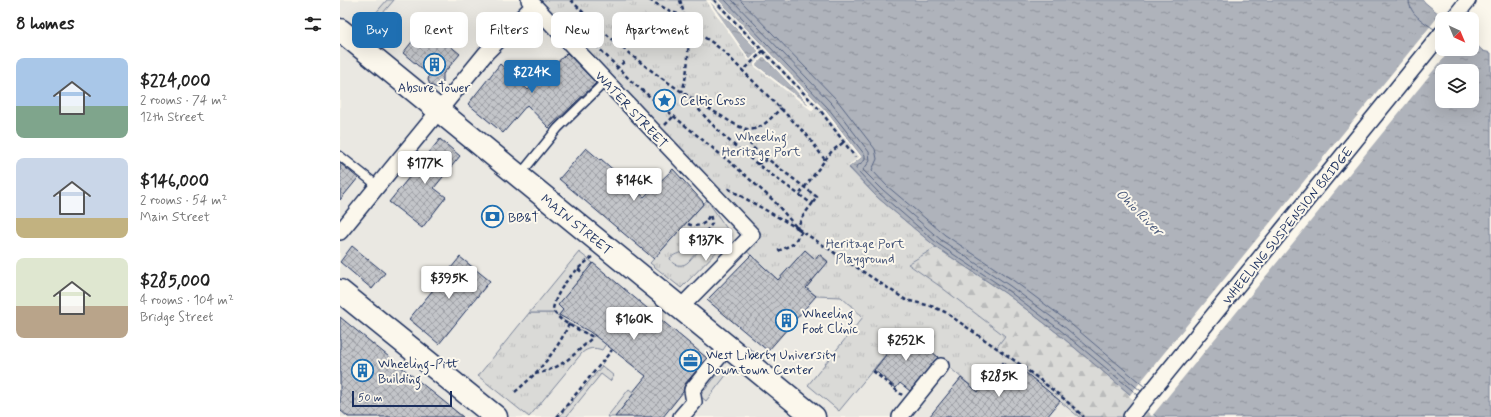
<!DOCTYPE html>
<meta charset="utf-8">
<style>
body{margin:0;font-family:Mynerve,sans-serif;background:#f2f2f2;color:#222;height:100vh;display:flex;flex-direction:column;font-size:15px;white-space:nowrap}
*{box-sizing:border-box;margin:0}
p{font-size:13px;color:#767676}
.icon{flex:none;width:22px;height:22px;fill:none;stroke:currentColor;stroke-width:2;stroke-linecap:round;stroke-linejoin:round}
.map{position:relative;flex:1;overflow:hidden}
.drawer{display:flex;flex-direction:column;background:#fff;width:340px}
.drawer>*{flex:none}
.banner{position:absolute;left:12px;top:12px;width:380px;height:36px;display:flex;gap:8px}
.needle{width:26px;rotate:136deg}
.fabs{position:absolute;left:1095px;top:12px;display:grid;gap:8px}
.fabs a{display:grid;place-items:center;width:44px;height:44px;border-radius:8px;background:#fff;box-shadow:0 4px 16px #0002;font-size:20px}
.scale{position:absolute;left:12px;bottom:10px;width:100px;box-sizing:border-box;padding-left:4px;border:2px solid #1b2f5e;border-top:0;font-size:11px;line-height:14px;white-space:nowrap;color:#1b2f5e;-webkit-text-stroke:3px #fbf7ec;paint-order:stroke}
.price{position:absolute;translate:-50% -34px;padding:0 9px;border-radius:4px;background:#fff;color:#222;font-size:13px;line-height:26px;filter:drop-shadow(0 1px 2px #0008)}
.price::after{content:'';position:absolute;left:50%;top:24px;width:12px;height:9px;margin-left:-6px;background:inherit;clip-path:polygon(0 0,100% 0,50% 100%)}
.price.active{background:#1f6fb2;color:#fff}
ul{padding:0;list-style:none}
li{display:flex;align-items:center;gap:12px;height:100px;padding:0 16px}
li span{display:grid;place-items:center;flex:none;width:112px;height:80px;border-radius:8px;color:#555}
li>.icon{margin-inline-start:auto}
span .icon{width:48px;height:48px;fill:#fffc;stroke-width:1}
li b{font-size:17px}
h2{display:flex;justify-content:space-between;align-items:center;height:48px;padding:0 16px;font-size:17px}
.chip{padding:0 14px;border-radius:8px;background:#fff;box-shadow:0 4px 16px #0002;font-size:14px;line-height:36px}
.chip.active{background:#1f6fb2;color:#fff}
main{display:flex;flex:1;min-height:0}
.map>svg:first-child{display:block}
</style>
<main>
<section class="drawer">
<h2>8 homes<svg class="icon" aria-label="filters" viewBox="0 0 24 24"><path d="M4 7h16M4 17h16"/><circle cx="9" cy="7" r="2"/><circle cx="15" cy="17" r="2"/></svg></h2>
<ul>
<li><span style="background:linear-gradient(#a9c7e8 60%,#7fa58c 0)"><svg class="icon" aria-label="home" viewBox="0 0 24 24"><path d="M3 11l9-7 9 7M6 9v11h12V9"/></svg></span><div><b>$224,000</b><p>2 rooms · 74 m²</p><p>12th Street</p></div></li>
<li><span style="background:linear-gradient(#c9d6e8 75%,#c2b280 0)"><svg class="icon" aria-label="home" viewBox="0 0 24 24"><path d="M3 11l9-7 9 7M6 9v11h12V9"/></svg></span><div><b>$146,000</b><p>2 rooms · 54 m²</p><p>Main Street</p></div></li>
<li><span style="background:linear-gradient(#dfe7d0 60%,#b9a48a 0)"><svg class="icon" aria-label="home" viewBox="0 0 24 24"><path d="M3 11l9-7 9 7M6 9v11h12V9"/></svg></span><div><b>$285,000</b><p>4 rooms · 104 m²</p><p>Bridge Street</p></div></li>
</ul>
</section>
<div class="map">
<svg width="1151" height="417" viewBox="0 0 1151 417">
<defs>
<pattern id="grass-tufts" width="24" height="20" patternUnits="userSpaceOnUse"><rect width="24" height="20" fill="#dadad7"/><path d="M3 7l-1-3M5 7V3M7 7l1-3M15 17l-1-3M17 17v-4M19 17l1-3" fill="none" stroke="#babbbb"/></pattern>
<pattern id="forest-firs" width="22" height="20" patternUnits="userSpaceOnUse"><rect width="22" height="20" fill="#dadad7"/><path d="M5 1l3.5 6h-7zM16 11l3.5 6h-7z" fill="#babbbb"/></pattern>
<pattern id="water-ripples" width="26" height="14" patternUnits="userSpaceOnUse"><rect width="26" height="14" fill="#afb3bb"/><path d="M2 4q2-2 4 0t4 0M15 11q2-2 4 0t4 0" fill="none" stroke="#8e929b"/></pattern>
<pattern id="building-cross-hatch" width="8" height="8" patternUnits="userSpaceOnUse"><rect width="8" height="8" fill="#c3c5c9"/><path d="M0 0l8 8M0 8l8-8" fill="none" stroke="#9ea0a6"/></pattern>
</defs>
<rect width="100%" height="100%" fill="#fbf7ec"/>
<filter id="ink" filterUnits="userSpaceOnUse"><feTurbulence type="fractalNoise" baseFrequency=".025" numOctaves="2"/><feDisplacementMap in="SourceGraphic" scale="8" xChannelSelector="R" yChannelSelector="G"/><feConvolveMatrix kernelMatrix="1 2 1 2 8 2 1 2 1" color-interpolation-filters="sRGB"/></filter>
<g filter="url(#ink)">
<path fill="#eae8e2" d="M0 0H189L412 235 401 246 438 280 465 250 479 254 638 391 662 362 680 368 739 417H0Z"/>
<path fill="url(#grass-tufts)" stroke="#7a849a" d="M47 0H54L31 27 27 23Z
M189 0H379L485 110 522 157 509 168 537 197 596 247 716 332 802 404 791 417H739L681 369 676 374 662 362 638 392 566 330 499 411 468 385 523 317 501 297 476 296 466 288 488 261 479 254 475 259 465 251 438 280 401 246 411 235Z
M367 200 392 236 341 288 310 263Z
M189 313H215L225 321 253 337 255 335 266 344 262 350C254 347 248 348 242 353L189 417 138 376Z
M262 366 274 376 270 381 261 374 227 416V417H219Z"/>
<path fill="url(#forest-firs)" stroke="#7a849a" d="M596 247 665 293 716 332 817 417H743L723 398 656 348 665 336 601 287 568 264Z"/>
<path fill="#dadad7" stroke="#7a849a" d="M366 243 370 244 371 249C367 251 363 249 358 252 350 257 349 267 337 265 333 264 331 262 330 258 336 253 341 253 348 251 355 250 359 244 366 243Z
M239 252 253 263 223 310 218 316 215 313H189Z
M381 370 387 374 366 401 360 396Z
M289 389 294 393 275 417H267Z"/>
<path fill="url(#water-ripples)" stroke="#747e96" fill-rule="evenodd" d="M368 0 418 51 410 59Z
M379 0H1082L1105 19H1102V49H1132V41L1143 51 1151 53V417H817L716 332 665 293 596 247 537 197 509 167 522 157 485 110ZM1102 71H1132V101H1102Z
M424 57 472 108 416 65Z"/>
<path fill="#fbf7ec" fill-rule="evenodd" d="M366 0H371L420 50V52L411 60H408ZM370 2 418 51 410 59Z
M377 0H379L485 110 522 157 509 167 508 166 519 157 484 112Z
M1101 13 1107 19H1102V49H1111L812 416 789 396Z
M423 55H425L474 107V110H471L414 66V64ZM424 57 470 106 416 65Z"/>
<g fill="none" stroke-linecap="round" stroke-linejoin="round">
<path stroke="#566483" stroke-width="1" d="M385 0 488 108 525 155V160L516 167V169L540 194 598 244 667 290 719 329 798 395
M392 0 492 104 529 152 530 161 523 170 543 190 601 240 670 286 722 325 801 391
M400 0 497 100 535 149 537 159 532 170 547 186 605 235 674 281 726 320 805 387
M1069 0C1069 14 1084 22 1094 29"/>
</g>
<path fill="url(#building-cross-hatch)" stroke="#1b2f5e" d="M83 28 106 47 108 44 120 54 103 74V83L97 88 90 85 88 80 89 75 63 53Z
M227 53 256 83 209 128 187 105 163 133 128 104 160 64 188 90Z
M100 139 120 156 94 188 106 197 82 228 49 202Z
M246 148 260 160 261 159 304 197 333 169 364 203 314 259 219 179Z
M0 163 18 178 0 200Z
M12 246 45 273 32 289 0 262Z
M465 250 475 259 479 254 488 262 466 288 476 296 428 351 367 300 411 255 438 280Z
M120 257 150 281 99 344 69 319Z
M253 263 367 358 345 384 343 392 323 417H275L294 393 293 392 306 376 250 332 219 315 223 310 218 305Z
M0 317 54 361 123 417H8L0 410Z
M566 330 598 357 570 391 560 383 556 388 534 370Z
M662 362 676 374 680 368 720 401 707 417H589L621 378 638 392Z"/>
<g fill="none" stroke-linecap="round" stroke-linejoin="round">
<defs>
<path id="lane" d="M0 156 38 186
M179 176 218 128 266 81"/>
<path id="street" d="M189 0 412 235 340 308
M1113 19 1128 0
M0 232 146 53 194 5
M341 417 354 402 352 390 387 347
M560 417 601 366
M791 417 1102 33"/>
<path id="primary" d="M0 30 474 417
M0 291 156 417"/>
</defs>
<use href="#lane" stroke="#1b2f5e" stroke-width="11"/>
<use href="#street" stroke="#1b2f5e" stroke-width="18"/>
<use href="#primary" stroke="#1b2f5e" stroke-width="25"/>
<path stroke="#1b2f5e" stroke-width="2.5" stroke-dasharray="4 3" stroke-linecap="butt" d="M231 0C274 45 324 83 378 114 387 119 403 132 414 129 425 126 433 116 441 108
M309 0 332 12 344 16
M340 0C350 31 351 61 342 92
M374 0 423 51 403 71
M246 16 236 25 292 82 397 168 434 201 457 228 566 300 591 306 605 312 681 365 723 398 744 417
M347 26 373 43 384 52 467 135 485 160 459 195
M423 51 480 110 515 157
M276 69 285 61
M350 98C382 142 428 172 472 204L463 216 457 228 387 188
M325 125 333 117
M405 129 406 137 412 147 477 197 472 204
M485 160 492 151 504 142
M417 164 427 160
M348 224C357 228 366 225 369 215
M346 237C356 240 368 232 372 223L370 214
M438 251 453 244 462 231
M253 257C236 268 217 288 213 309 218 323 241 330 253 337L255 335
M238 269 244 274
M533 371 562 395
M195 374C221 369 234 355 253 337
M175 392C198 373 217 351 229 324
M217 417 272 350"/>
<use href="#lane" stroke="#fbf7ec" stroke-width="8"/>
<use href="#street" stroke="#fbf7ec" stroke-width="15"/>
<use href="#primary" stroke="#fbf7ec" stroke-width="22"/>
</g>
</g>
<defs>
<symbol id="building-ring" viewBox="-11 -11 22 22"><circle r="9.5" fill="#fbf7ec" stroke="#1f6fb2" stroke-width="1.5"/><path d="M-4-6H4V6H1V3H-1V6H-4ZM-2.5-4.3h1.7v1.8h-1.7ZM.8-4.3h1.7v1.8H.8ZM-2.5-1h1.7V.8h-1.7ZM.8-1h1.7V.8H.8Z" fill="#1f6fb2"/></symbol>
<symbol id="sight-ring" viewBox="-11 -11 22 22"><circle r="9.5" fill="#fbf7ec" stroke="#1f6fb2" stroke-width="1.5"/><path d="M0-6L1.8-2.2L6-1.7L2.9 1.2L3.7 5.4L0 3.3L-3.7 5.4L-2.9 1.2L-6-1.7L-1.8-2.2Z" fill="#1f6fb2"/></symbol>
<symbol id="bank-ring" viewBox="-11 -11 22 22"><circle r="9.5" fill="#fbf7ec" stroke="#1f6fb2" stroke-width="1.5"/><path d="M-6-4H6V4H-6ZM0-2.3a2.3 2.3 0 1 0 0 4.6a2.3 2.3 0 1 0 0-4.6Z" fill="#1f6fb2"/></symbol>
<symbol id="office-ring" viewBox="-11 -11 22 22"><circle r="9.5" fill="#fbf7ec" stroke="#1f6fb2" stroke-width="1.5"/><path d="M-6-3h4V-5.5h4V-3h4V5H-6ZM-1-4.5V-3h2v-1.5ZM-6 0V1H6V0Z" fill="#1f6fb2"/></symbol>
</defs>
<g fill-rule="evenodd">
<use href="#building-ring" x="82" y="52" width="25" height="25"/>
<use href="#sight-ring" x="312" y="88" width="25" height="25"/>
<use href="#bank-ring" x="140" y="204" width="25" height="25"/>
<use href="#building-ring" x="434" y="308" width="25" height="25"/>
<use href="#office-ring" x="338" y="348" width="25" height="25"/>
<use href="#building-ring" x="10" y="358" width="25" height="25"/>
</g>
<g text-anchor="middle" stroke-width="4" stroke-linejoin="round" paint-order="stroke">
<g font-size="13" fill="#1b2f5e" stroke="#fbf7ec" text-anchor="start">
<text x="94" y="92" text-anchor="middle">Absure Tower</text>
<text x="340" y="105">Celtic Cross</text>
<text x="168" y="222">BB&amp;T</text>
<text x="462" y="318">Wheeling<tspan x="462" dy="15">Foot Clinic</tspan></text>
<text x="366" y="359">West Liberty University<tspan x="366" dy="15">Downtown Center</tspan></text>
<text x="38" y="368">Wheeling-Pitt<tspan x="38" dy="15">Building</tspan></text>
</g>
<g font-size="13" fill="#1b2f5e" stroke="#fbf7ec">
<text transform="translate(292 109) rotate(47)" y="5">WATER STREET</text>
<text transform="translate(237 224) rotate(39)" y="5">MAIN STREET</text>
<text transform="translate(947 225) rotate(-51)" y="5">WHEELING SUSPENSION BRIDGE</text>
</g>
<g font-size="13" fill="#415176" stroke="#fbf7ec">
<text x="421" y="141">Wheeling<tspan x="421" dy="15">Heritage Port</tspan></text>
<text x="525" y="248">Heritage Port<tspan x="525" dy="15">Playground</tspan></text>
</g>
<g font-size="14" font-style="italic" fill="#47577a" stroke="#fbf7ec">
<text transform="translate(800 212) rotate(45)" y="5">Ohio River</text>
</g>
</g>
</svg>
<div class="fabs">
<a><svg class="needle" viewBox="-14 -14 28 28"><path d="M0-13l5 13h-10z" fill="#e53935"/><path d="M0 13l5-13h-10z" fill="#767676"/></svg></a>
<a><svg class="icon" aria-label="layers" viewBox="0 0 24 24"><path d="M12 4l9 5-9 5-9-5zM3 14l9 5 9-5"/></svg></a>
</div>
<div class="scale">50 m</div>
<b class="price active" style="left:192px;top:94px">$224K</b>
<b class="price" style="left:85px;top:185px">$177K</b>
<b class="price" style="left:294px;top:202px">$146K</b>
<b class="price" style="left:366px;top:262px">$137K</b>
<b class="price" style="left:109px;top:300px">$395K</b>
<b class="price" style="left:294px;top:341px">$160K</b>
<b class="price" style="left:566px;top:362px">$252K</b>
<b class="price" style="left:659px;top:398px">$285K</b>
<div class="banner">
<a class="chip active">Buy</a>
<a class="chip">Rent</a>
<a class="chip">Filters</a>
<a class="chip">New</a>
<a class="chip">Apartment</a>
</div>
</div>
</main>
